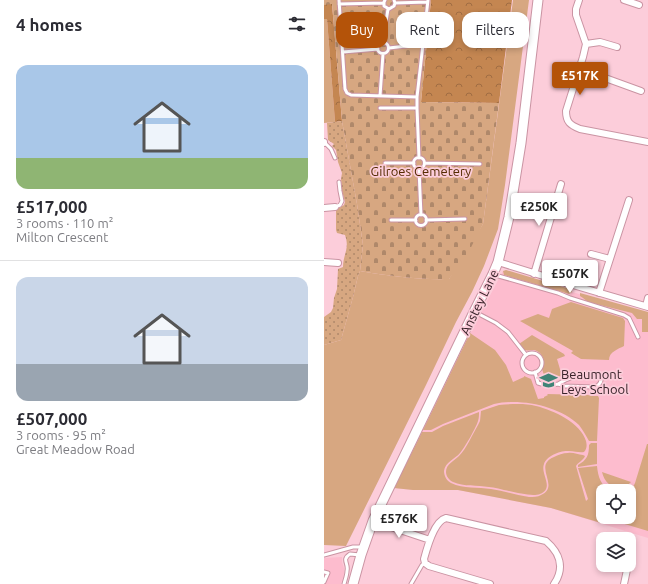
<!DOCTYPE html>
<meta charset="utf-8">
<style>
body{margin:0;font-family:Ubuntu,sans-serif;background:#f2f2f3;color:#2b2b33;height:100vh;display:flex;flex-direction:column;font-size:15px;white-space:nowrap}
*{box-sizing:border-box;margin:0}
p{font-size:13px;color:#7c7c81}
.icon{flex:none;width:22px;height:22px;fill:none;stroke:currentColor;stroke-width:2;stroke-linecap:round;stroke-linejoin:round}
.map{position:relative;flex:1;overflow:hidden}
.panel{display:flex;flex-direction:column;background:#fff;width:324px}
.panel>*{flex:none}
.banner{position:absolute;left:12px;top:12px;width:252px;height:36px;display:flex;gap:8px}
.controls{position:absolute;left:272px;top:484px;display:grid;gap:8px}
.controls a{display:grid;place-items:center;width:40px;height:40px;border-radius:8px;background:#fff;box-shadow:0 2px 6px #0003;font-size:20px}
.price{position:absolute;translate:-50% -34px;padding:0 9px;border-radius:4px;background:#fff;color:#222;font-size:13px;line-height:26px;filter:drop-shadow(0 1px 2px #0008)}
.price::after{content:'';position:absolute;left:50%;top:24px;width:12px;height:9px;margin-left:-6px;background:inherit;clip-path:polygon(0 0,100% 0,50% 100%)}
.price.current{background:#b45309;color:#fff}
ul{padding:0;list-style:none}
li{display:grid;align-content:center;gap:8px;height:212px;padding:0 16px}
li+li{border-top:1px solid #e1e1e2}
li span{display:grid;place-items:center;height:124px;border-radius:12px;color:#555}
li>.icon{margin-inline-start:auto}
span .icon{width:72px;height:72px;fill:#fffc;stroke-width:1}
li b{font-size:17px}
h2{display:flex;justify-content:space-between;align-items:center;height:48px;padding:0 16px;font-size:17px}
.pill{padding:0 14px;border-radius:12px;background:#fff;box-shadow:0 2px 6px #0003;font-size:14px;line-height:36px}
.pill.current{background:#b45309;color:#fff}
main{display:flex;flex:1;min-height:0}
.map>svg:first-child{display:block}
</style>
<main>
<section class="panel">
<h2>4 homes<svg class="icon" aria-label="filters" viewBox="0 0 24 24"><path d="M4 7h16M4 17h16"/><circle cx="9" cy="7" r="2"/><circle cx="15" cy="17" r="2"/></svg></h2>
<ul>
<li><span style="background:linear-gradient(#a9c7e8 75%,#8fb573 0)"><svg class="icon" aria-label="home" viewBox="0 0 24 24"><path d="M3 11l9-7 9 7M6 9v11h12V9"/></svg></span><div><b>£517,000</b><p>3 rooms · 110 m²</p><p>Milton Crescent</p></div></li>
<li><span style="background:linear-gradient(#c9d6e8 70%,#9aa5b1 0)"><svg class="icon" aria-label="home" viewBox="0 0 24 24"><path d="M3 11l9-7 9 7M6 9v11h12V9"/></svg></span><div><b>£507,000</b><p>3 rooms · 95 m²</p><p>Great Meadow Road</p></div></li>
</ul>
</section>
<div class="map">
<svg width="324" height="584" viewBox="0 0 324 584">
<defs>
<pattern id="forest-crowns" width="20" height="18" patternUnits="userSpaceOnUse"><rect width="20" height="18" fill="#c48651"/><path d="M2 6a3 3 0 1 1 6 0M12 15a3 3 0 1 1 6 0" fill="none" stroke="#a06d43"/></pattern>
<pattern id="cemetery-stones" width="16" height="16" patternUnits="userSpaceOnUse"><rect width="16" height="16" fill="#d7a781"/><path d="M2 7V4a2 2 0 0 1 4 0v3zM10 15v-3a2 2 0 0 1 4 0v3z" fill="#af886a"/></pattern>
<pattern id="park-dots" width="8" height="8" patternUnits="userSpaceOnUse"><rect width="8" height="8" fill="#d7a781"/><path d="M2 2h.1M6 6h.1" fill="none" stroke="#af886a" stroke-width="1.8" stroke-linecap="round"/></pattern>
</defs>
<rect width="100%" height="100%" fill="#fccdda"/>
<path fill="#fdbcce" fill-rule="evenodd" d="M179 271 324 315V538L227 508 134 490H89L70 488 149 327ZM279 491H305V517H279Z
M18 557V562L20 568V574L17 584H0V558Z"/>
<path fill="#d7a781" d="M189 0H205L181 185 174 229 160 266 148 292 132 322 102 385 22 546 0 545V345L17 340 29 297 34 276 36 271C66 276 95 280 125 279L159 224Z
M0 19H3L11 122 0 123Z
M182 270 246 289 248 292 245 294 180 275 179 271Z
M256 293 324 312V332H318V319H313L308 313 264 302 259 298 256 296Z
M247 302 299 318 301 321 300 346C294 349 285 352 285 360L257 359 247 353 249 351 196 321 214 314 225 318 228 309Z
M146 333 171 350 182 365 189 382 200 377V376L207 379 214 399 220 398V397L224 395 223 394 264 395 267 396H274L275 398 273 441H265C262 436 259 430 255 425 235 406 197 398 170 404L119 424 107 430H99Z
M208 335 240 354 241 356 233 359 238 376 224 380 221 378 218 369C222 362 219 352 210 350 207 350 204 351 200 350L195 344Z
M175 405C187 404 201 403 212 406 229 410 257 423 262 441 263 445 263 449 260 452 255 453 251 451 245 451 237 450 222 456 220 464 216 474 231 488 216 494 205 498 177 488 165 487 153 485 140 487 129 482 125 480 122 476 122 472 122 464 130 461 135 456 143 448 148 435 154 425L156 421 157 411Z
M155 412C155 415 155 418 154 421 152 428 141 447 136 453 131 459 121 462 120 471 120 476 123 481 127 483 140 489 154 487 167 489 180 491 192 495 205 497 209 497 214 497 217 495 237 486 208 466 230 457 234 455 239 453 244 453 249 452 254 455 259 455L261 456C259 461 254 462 252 466L262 501 264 499 254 468 273 466C274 477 277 486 287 491H279V517H292L290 523H277L227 508 134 490H89L70 488 98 432H108L119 426Z
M267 443H273V464L254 467V465C263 460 265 455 265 445Z
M323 444H324V531L294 522 296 517H305V496L311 483Z
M278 472 307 482C296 495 281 486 278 472Z"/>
<path fill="url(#forest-crowns)" d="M0 0 8 4 18 121 11 122 3 19H0Z
M107 0H188L175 103 97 102Z"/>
<path fill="url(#cemetery-stones)" d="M0 0H107L97 102 175 103 159 224 141 259 125 279C95 280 66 276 36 271L39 245 33 204 18 121 8 4 0 5Z"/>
<path fill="url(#park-dots)" d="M18 121 33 204 39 245 36 271 34 276 29 297 17 340 0 345V317L7 312 9 308 10 298 13 289 14 269 19 267C19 254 26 249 21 235L13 233 12 230V210L20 205 21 202 18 191 17 179 18 173 14 162 12 150 8 146 10 144 4 140 3 123Z"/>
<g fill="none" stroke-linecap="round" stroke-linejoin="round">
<defs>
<path id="lane" d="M15 0 21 89 23 93 27 95 93 97 104 0
M61 0 60 2V6L65 9 70 6 71 3 70 0
M71 3 103 2
M15 4 60 3
M53.5 48a5.5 5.5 0 1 1 11 0a5.5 5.5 0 1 1-11 0Z
M60 43 61 28 64 9
M65 48 99 44
M19 52 54 49
M56 96 59 54
M93 97V108L95 158
M56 108H93
M0 142 7 149 11 158
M89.5 163a5.5 5.5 0 1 1 11 0a5.5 5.5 0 1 1-11 0Z
M61 163H90
M101 163 156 164
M95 169 97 215
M11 207 16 205 18 201 16 191 15 182
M91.5 220a5.5 5.5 0 1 1 11 0a5.5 5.5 0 1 1-11 0Z
M67 220H92
M102 220 141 219
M171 275 234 293 246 298 300 315 305 318 314 337
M151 312 172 323 184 332 202 355
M198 363a10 10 0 1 1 20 0a10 10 0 1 1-20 0Z
M211 372 214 383 224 386 234 384 240 386 270 387C278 385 280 376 272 374 262 371 242 379 234 384
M0 555 29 547H39
M0 572 4 573 0 582
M20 584C21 580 23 575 23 571 25 563 17 560 26 554L36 555
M87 584 98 565 101 563"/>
<path id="street" d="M255 0 252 9V15L262 44 259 57 242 111C242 122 246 125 256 129L324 142
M300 0 315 5
M262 44 276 42 293 47
M255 70 273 75 317 91
M0 143V142
M0 208 11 207
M267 254 286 259
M0 262 14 263
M174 262 242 283 324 307
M210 274 237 184
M275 293 305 200
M322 306 324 298
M49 521 106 540
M305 559 307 551
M166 584 105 566 101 563 100 559C103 548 110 521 122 518L222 541C236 553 241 568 230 584
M300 584 304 565"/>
<path id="secondary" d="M29 584 37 555 49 521 150 312 169 274 174 262 185 217 197 143 214 0"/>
</defs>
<use href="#lane" stroke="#ca94a3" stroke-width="5"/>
<use href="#street" stroke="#ca94a3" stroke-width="8"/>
<use href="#secondary" stroke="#ca94a3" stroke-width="11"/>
<use href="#lane" stroke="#fff" stroke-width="3"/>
<use href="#street" stroke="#fff" stroke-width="6"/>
<use href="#secondary" stroke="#fff" stroke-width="9"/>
</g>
<defs>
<symbol id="school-bare" viewBox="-9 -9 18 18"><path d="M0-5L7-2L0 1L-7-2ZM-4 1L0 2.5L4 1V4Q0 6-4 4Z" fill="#408477" stroke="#fccdda" stroke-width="2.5" paint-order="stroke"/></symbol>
</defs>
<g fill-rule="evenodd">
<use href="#school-bare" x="212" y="368" width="25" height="25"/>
</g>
<g text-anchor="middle" stroke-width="3.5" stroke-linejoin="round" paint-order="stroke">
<g font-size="13" fill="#542b00" stroke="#fccdda">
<text x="97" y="176">Gilroes Cemetery</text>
</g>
<g font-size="13" fill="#382229" stroke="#fccdda">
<text transform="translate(155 302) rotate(-64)" y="5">Anstey Lane</text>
</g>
<g font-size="13" fill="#382229" stroke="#fccdda" text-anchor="start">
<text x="237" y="379">Beaumont<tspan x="237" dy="15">Leys School</tspan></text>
</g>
</g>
</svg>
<div class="controls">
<a><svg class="icon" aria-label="locate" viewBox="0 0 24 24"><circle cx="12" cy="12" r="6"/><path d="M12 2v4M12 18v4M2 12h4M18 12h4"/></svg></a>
<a><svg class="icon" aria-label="layers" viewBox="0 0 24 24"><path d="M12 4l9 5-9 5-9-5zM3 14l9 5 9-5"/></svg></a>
</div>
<b class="price current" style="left:256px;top:96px">£517K</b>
<b class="price" style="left:215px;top:227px">£250K</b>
<b class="price" style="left:246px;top:294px">£507K</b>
<b class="price" style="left:75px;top:539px">£576K</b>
<div class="banner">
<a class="pill current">Buy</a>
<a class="pill">Rent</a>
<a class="pill">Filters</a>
</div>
</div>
</main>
